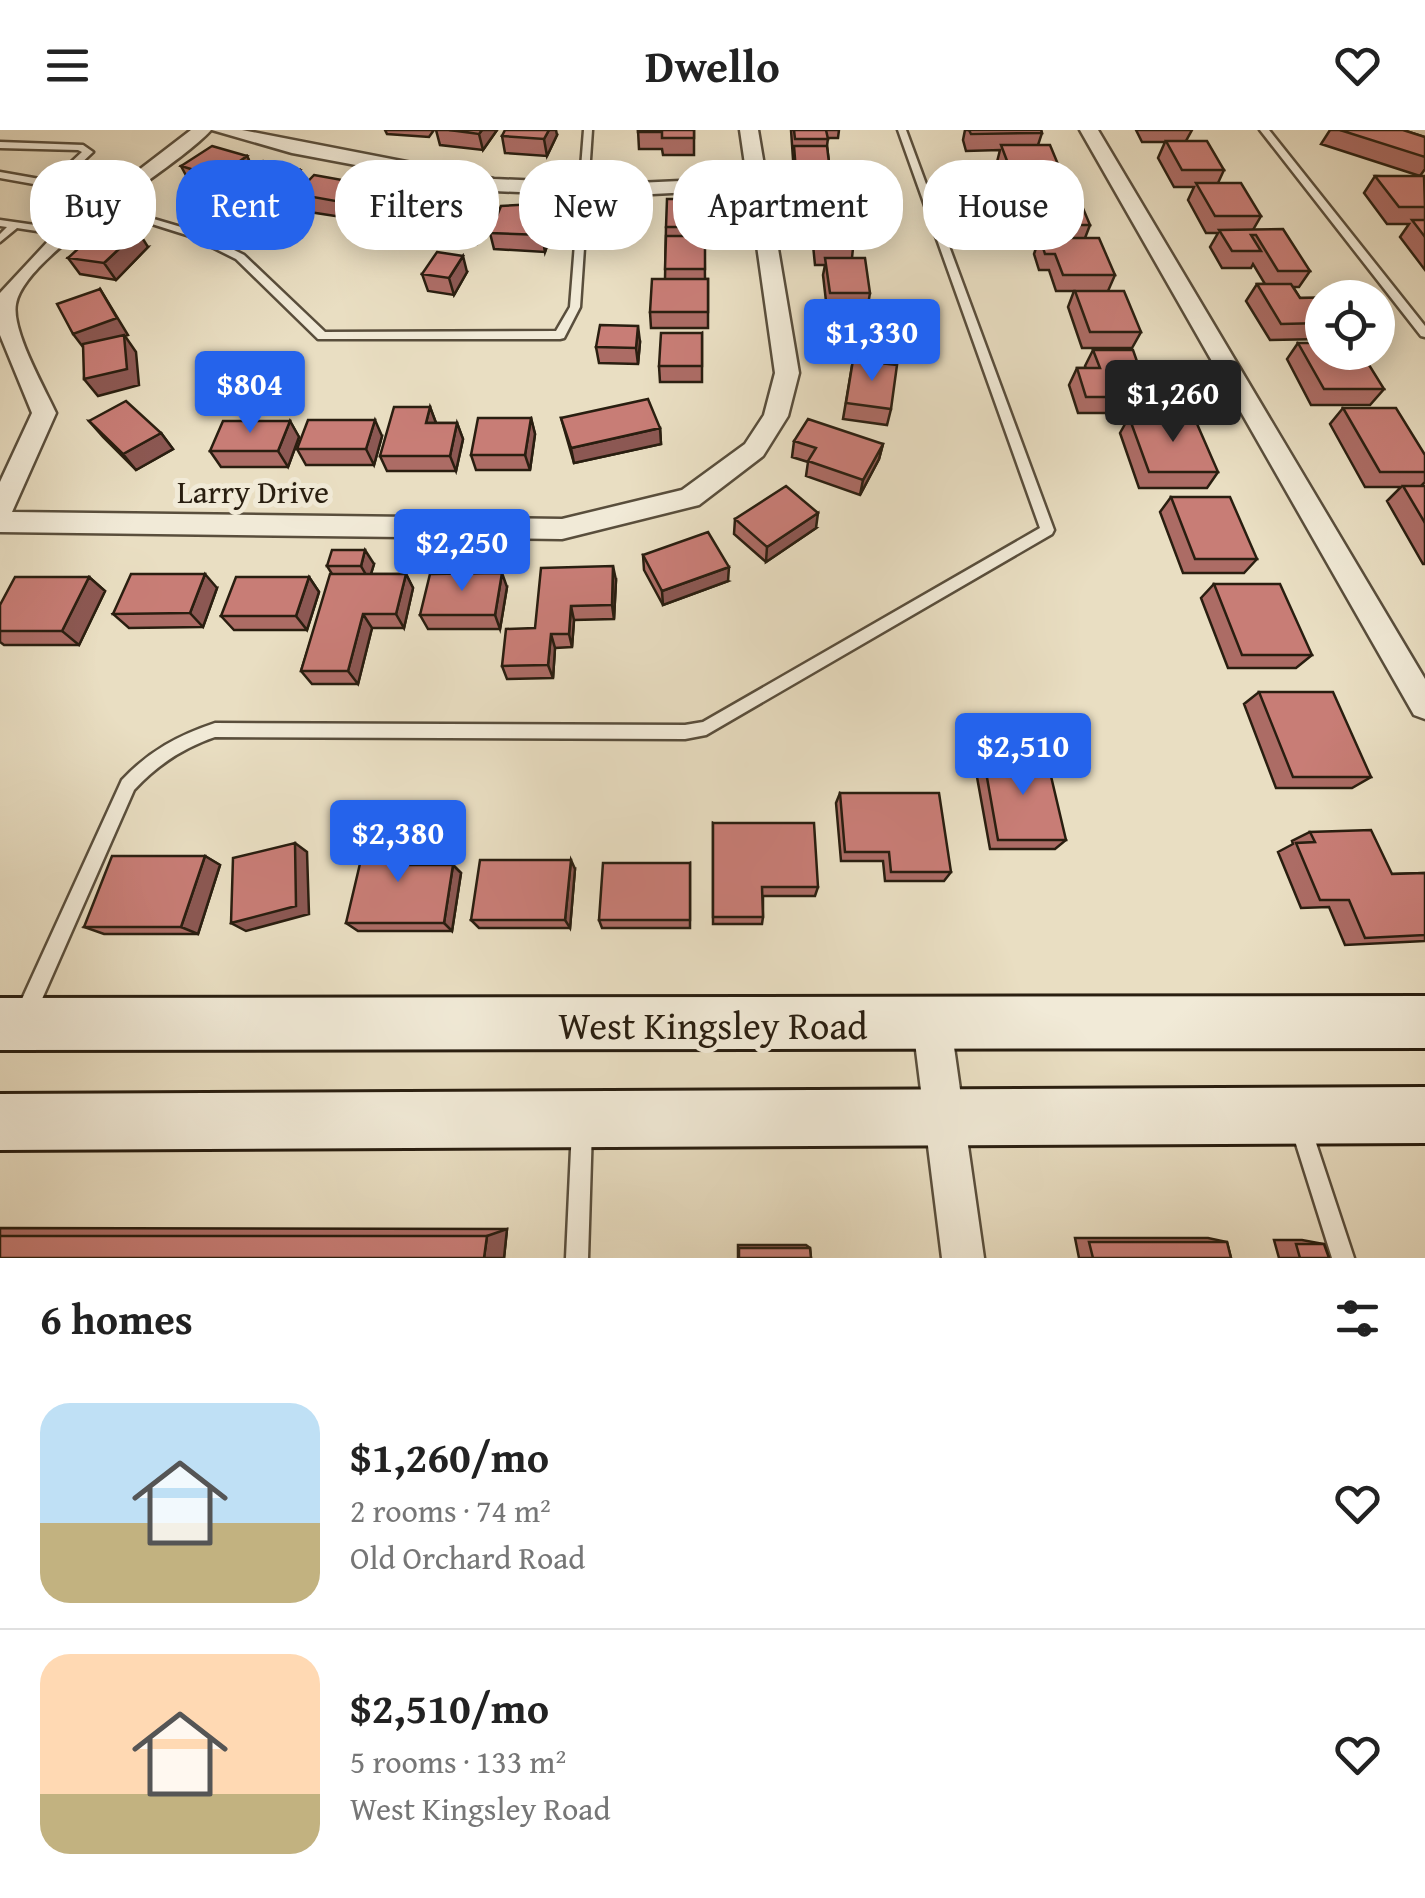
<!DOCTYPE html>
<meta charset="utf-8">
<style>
body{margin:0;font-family:"Gentium Book Plus",serif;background:#f6f6f6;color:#222;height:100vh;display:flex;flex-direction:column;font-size:38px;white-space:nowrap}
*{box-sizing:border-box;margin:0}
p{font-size:32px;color:#767676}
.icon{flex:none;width:55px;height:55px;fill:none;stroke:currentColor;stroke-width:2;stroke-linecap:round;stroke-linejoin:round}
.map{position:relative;height:1128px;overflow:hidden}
.panel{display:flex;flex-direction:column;background:#fff;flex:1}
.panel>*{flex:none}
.guide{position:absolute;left:30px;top:30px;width:1365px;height:90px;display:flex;gap:20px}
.fabs{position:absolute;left:1305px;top:150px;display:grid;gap:20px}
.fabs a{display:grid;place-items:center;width:90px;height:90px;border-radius:50%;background:#fff;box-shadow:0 5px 25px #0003;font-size:50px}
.price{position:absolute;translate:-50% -85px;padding:0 22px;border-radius:10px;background:#2563eb;color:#fff;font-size:32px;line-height:65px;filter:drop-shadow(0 2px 5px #0008)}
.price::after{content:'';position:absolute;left:50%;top:60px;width:30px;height:22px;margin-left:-15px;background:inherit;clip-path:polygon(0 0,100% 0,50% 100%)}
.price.active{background:#222;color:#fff}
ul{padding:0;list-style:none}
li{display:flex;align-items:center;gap:30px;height:250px;padding:0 40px}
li+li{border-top:2px solid #e0e0e0}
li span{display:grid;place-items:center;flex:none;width:280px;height:200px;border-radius:30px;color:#555}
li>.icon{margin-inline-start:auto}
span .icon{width:120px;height:120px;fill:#fffc;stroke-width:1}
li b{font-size:42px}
h2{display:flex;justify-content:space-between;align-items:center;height:120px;padding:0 40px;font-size:42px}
.chip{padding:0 35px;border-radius:40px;background:#fff;box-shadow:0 5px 25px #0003;font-size:35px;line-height:90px}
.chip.active{background:#2563eb;color:#fff}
header{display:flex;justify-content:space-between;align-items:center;height:130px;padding:0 40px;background:#fff;font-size:45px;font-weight:600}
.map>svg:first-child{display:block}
</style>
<header><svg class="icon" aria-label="menu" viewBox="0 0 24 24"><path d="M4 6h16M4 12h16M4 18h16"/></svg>Dwello<svg class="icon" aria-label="heart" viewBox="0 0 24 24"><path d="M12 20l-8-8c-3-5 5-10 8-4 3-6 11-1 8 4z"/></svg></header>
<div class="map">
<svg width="1425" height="1128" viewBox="0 0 1425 1128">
<rect width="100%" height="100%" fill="#e9dec2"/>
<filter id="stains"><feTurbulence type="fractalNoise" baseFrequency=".002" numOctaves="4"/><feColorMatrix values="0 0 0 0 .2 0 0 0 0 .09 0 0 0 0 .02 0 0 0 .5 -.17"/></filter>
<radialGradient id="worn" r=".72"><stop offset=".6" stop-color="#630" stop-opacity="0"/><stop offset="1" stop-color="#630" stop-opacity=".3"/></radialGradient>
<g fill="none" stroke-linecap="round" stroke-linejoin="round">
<defs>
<path id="lane" d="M584 0H592L580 177 564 208 560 209H318L236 129 190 106 98 77 106 75 198 102 244 125 325 202 556 201 570 177Z
M898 0H906L1054 400 1052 404 706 605 685 609 215 607C183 618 157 635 134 660L31 894 24 896 17 894 15 887 17 880 122 650C149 621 179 605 215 593L685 595 703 592 1040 398Z
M1260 0H1269L1425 196V207L1421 206Z
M0 12 83 15 93 22 60 53 123 66 118 69 0 48V42L51 51 82 22 78 20 0 18Z
M0 90 70 100 75 103 70 106 17 98 0 112V104L7 97 0 96Z
M1300 985 1307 988 1310 995 1354 1128H1332L1290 995 1293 988Z
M582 988 589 991 592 998 588 1128H566L572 998 575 991Z"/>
<path id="street" d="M191 0H211C173 42 25 123 16 174 11 200 45 259 56 283L12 382 562 389 682 360 745 314 764 285 775 243 749 59 614 66 494 61 292 23 212 0H242L494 49 614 54 747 48 740 0H758L799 243 788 286 763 326 699 375 562 409 0 402V352L32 283 0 205V163L53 106Z
M1080 0H1098L1425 549V589L1414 585Z
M932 877 945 883 951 896 984 1128H942L913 896 919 883Z"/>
<path id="secondary" d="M1425 866V918L0 920V868Z
M1425 957V1013L0 1020V964Z"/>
</defs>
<use href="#lane" stroke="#594e3c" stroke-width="5"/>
<use href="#street" stroke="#594e3c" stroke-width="5"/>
<use href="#secondary" stroke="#291e10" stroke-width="6"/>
<use href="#lane" fill="#f1ead7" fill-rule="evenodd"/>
<use href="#street" fill="#f1ead7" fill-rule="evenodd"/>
<use href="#secondary" fill="#f1ead7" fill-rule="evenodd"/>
</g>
<path fill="#ac6c65" stroke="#291e10" stroke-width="2.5" d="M385 0H434L429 7 387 4Z
M436 0H497L483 20 440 15Z
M638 0H694V25H663L662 19H639Z
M791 0H839L838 8H828L827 16 830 41 829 50 846 79 845 88 853 118 852 128 870 163 868 175 917 210 913 227 844 228 838 192 840 180H827L823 145 825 135H815L812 105 813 96H806L802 67 803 58H795Z
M965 0H1041L1042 3 1038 15 1062 44 1056 60 1007 61 997 32 1000 20 966 21 963 10Z
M1136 0H1192L1186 11 1224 40 1218 53 1261 86 1253 100 1310 141 1299 157H1293L1300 168H1322V209L1270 210 1246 171 1257 154H1265L1253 134 1251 138H1222L1210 117 1218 103H1206L1188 70 1194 57H1174L1158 28 1165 12H1142Z
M1330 0H1403L1425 7V39L1420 46 1321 14Z
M557 5 547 26 505 23 502 6Z
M247 26 253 39 300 40 306 54 364 67 414 66 420 82 406 103 360 98 354 82 348 88 303 81 296 66 279 79 243 69 236 56 225 64 190 53 181 36Z
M1375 46 1425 48V140L1400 107 1409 94H1387L1364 63Z
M1013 62 1052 76 1090 95 1085 108 1115 145 1108 161 1141 202 1132 218H1082L1068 177 1074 161H1056L1049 140H1039L1034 124 1038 112H1018L1007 79Z
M454 65 457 76 483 92 477 114H425L420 97Z
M704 69 705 149H708V198H651L650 182 665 149 666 97Z
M556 90 545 122 494 119 490 103Z
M148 117 116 150 80 144 68 128Z
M467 142 454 165 428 161 422 144Z
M702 203V252H660L659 236Z
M640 212 638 234 599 233 596 217Z
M1298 213 1384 259 1370 275H1311L1287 229Z
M1093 220 1140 240 1183 267 1173 283H1078L1069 255 1077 238H1086L1085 236Z
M853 230 891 279 887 295 843 289Z
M430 277 436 293H457L463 309 456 341H387L380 326Z
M1343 278 1425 325V352L1421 356H1425V434H1423L1387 371 1401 357H1365L1330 294Z
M1129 287 1218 342 1207 358H1139L1120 303Z
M531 288 535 304 530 340H476L471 325Z
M561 288 660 298 661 314 574 333Z
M89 291 161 303 173 319 136 340 103 307Z
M290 291 299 307 288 337H221L210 321Z
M382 306 374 335H306L297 319Z
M794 311 883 314 879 329 860 365 806 346 808 332 792 327Z
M1171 367 1257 429 1244 443H1183L1160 382Z
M735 389 816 398 766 432 734 404Z
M643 425 728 451 663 475 644 440Z
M374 434 371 444H406L413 458 404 498H372L358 554H312L301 541 332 444 327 436Z
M89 447 105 461 79 515H4L0 512V475Z
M309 447 319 462 307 500H234L221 486Z
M616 450 614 489 574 490 572 517 555 518 553 548 507 549 502 536 535 498Z
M1214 454 1312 525 1296 538H1228L1201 468Z
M507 457 500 499H428L420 485Z
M217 458 203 497 129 498 113 484Z
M1259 562 1371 647 1352 658H1276L1244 574Z
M983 625 1066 710 1055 719H990L975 636Z
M840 663 951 742 944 751H885L883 731H841L836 673Z
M713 693 818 757 815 766H763V787L762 794H713Z
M1310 702 1392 744 1425 743V811L1345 815 1329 777 1301 778 1278 722 1293 714 1292 711Z
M421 713 417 735H453L461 743 452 801H358L346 793Z
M205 726 220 735 198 804H104L84 797Z
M690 733V798H602L599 790Z
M575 739 570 798H479L471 790Z
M0 1098 507 1099 504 1128H0Z
M1075 1108H1208L1227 1112 1231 1128H1079Z
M1274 1110H1302L1324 1114 1329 1128H1279Z
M738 1115H806L810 1118 811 1128H738Z"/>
<path fill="#8c5853" stroke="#291e10" stroke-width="2.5" d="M482 0H497L483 20 479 4Z
M549 0H556L557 5 547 26 544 9Z
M247 26 255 43 234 53 236 56 225 64 217 47Z
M300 40 307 57 279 79 272 63Z
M359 53 365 69 348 88 341 72Z
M414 66 420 82 406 103 400 86Z
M553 73 556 90 545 122 542 105Z
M478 76 483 92 477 114 473 97Z
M138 101 148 117 116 150 104 133Z
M463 126 467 142 454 165 449 148Z
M100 159 128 205 125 206 136 222 139 255 98 266 84 249 86 221 73 204Z
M638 196 640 212 638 234 636 218Z
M430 277 436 293H426Z
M531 288 535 304 530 340 525 325Z
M375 290 382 306 374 335 366 319Z
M290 291 299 307 288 337 278 321Z
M457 293 463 309 456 341 450 326Z
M660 298 661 314 574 333 571 318Z
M161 303 173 319 136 340 123 324Z
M883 314 879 329 860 365 863 350Z
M818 383 816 398 766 432 767 417Z
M365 420 374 434 369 450 361 436Z
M613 436 616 450 614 489 612 475Z
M729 437 728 451 663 475 662 461Z
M502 443 507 457 500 499 495 485Z
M205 444 217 458 203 497 190 483Z
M406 444 413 458 404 498 396 484Z
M89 447 105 461 79 515 62 501Z
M309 447 319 462 307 500 296 486Z
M571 476 574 490 572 517 569 504Z
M363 484 372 498 358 554 348 541Z
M551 504 555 518 553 548 548 535Z
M412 704 421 713 416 743 406 735Z
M295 713 307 722 309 784 246 801 231 793Z
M205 726 220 735 198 804 181 797Z
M571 730 575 739 570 798 565 790Z
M453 735 461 743 452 801 444 793Z
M507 1099 504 1128H484L487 1106Z"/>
<path fill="#c87d76" stroke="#291e10" stroke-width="2.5" d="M449 0H482L479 4Z
M505 0H549L544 9 502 6Z
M638 0H694V8H662V2H638Z
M794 0H826L828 9H795Z
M969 0H1041L1042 3 971 4Z
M1340 0H1403L1425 7V27Z
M1166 11H1207L1224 40H1182Z
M1001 15H1050L1062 44H1012Z
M212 16 247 26 217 47 181 36Z
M794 16H827L830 41H796Z
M263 31 300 40 272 63 234 53Z
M314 45 359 53 341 72 296 64Z
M1375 46H1424L1425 77H1399Z
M804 50H841L846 79H807Z
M1196 53H1241L1261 86H1215Z
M368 61 414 66 400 86 354 81Z
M1013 62H1047L1052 76H1082L1090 95H1024Z
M430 65H454L451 76H478L473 97H420Z
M667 69H704V97H666Z
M553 73 542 105 490 103 501 76Z
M814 88H849L853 118H817Z
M1412 90H1425V107Z
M103 96 138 101 104 133 68 128Z
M1283 99 1310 141H1278L1256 105H1251L1261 121H1232L1219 100Z
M666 106H705V139H665Z
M1040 108H1099L1115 145H1063L1055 124H1045Z
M437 122 463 126 449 148 422 144Z
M825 128H865L870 163H830Z
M652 149H708V182H650Z
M1257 154H1291L1300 168 1340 167V168H1322V193L1281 194Z
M100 159 117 188 73 204 57 174Z
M1075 161H1124L1141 202H1090Z
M909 174 917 210 847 211 841 175Z
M600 195 638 196 636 218 596 217Z
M661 203H702V236H659Z
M124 205 127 239 84 249 83 214Z
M1298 213H1322V222H1361L1384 259H1324Z
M1093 220H1133L1140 240H1172L1183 267H1086L1077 238H1100Z
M853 230 897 235 891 279 846 273Z
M648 269 660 298 571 318 561 288Z
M126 271 161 303 123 324 89 291Z
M394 277H430L426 293H457L450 326H380Z
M1343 278H1396L1425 325V342H1380Z
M1129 287H1194L1218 342H1149Z
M478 288H531L525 325H471Z
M808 289 883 314 863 350 808 331 816 318 794 311Z
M308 290H375L366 319H297Z
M223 291H290L278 321H210Z
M786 356 818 383 767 417 735 389Z
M1403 356H1425V393Z
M1171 367H1230L1257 429H1195Z
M708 402 729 437 662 461 643 425Z
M332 420H365L361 436H327Z
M613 436 612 475 571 476 569 504H551L548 535 502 536 506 499 535 498 541 438Z
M502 443 495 485H420L430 444Z
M131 444H205L190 483 113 484Z
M330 444H406L396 484H363L348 541H301Z
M15 447H89L62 501H0V475Z
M236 447H309L296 486H221Z
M1214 454H1280L1312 525H1242Z
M1259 562H1333L1371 647H1293Z
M983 625H1046L1066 710H998Z
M840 663H939L951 742H891L889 722H845Z
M713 693H814L818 757H762L763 787H713Z
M1371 700 1392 744 1425 743V805L1365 808 1349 770H1320L1296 713 1315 712 1310 702Z
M367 704H412L406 735H453L444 793H346Z
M295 713 296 776 231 793 233 728Z
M112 726H205L181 797H84Z
M480 730H571L565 790H471Z
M603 733H690V790H599Z
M0 1106H487L484 1128H0Z
M1089 1112H1227L1231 1128H1093Z
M1296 1114H1324L1329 1128H1300Z
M739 1118H810L811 1128H739Z"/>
<g text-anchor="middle" stroke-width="10" stroke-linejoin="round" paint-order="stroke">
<g font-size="32" fill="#291e10" stroke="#f1ead7">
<text x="253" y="373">Larry Drive</text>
</g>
<g font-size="38" fill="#291e10" stroke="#f1ead7">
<text x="713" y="909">West Kingsley Road</text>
</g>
</g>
<rect width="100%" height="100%" filter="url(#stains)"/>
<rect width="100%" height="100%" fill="url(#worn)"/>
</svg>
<div class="fabs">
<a><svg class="icon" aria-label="locate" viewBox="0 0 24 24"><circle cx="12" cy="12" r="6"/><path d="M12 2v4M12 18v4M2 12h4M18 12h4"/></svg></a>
</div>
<b class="price" style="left:872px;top:254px">$1,330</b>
<b class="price" style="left:250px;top:306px">$804</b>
<b class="price active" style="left:1173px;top:315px">$1,260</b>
<b class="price" style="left:462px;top:464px">$2,250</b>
<b class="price" style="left:1023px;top:668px">$2,510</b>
<b class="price" style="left:398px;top:755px">$2,380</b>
<div class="guide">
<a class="chip">Buy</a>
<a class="chip active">Rent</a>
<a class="chip">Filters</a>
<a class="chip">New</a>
<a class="chip">Apartment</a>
<a class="chip">House</a>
</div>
</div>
<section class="panel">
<h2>6 homes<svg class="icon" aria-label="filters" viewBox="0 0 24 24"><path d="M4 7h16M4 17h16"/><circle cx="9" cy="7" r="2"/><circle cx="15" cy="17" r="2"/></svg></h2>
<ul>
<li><span style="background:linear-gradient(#bfe0f5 60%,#c2b280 0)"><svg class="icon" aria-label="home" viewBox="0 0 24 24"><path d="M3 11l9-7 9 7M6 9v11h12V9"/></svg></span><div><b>$1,260/mo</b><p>2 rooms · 74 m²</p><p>Old Orchard Road</p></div><svg class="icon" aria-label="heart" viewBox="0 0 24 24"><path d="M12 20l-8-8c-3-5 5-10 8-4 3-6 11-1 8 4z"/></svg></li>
<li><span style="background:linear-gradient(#ffd9b3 70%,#c2b280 0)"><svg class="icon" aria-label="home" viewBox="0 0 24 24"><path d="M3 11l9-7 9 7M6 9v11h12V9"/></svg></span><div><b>$2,510/mo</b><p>5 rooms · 133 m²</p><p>West Kingsley Road</p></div><svg class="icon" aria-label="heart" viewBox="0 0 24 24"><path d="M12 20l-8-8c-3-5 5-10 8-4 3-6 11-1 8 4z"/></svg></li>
</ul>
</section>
